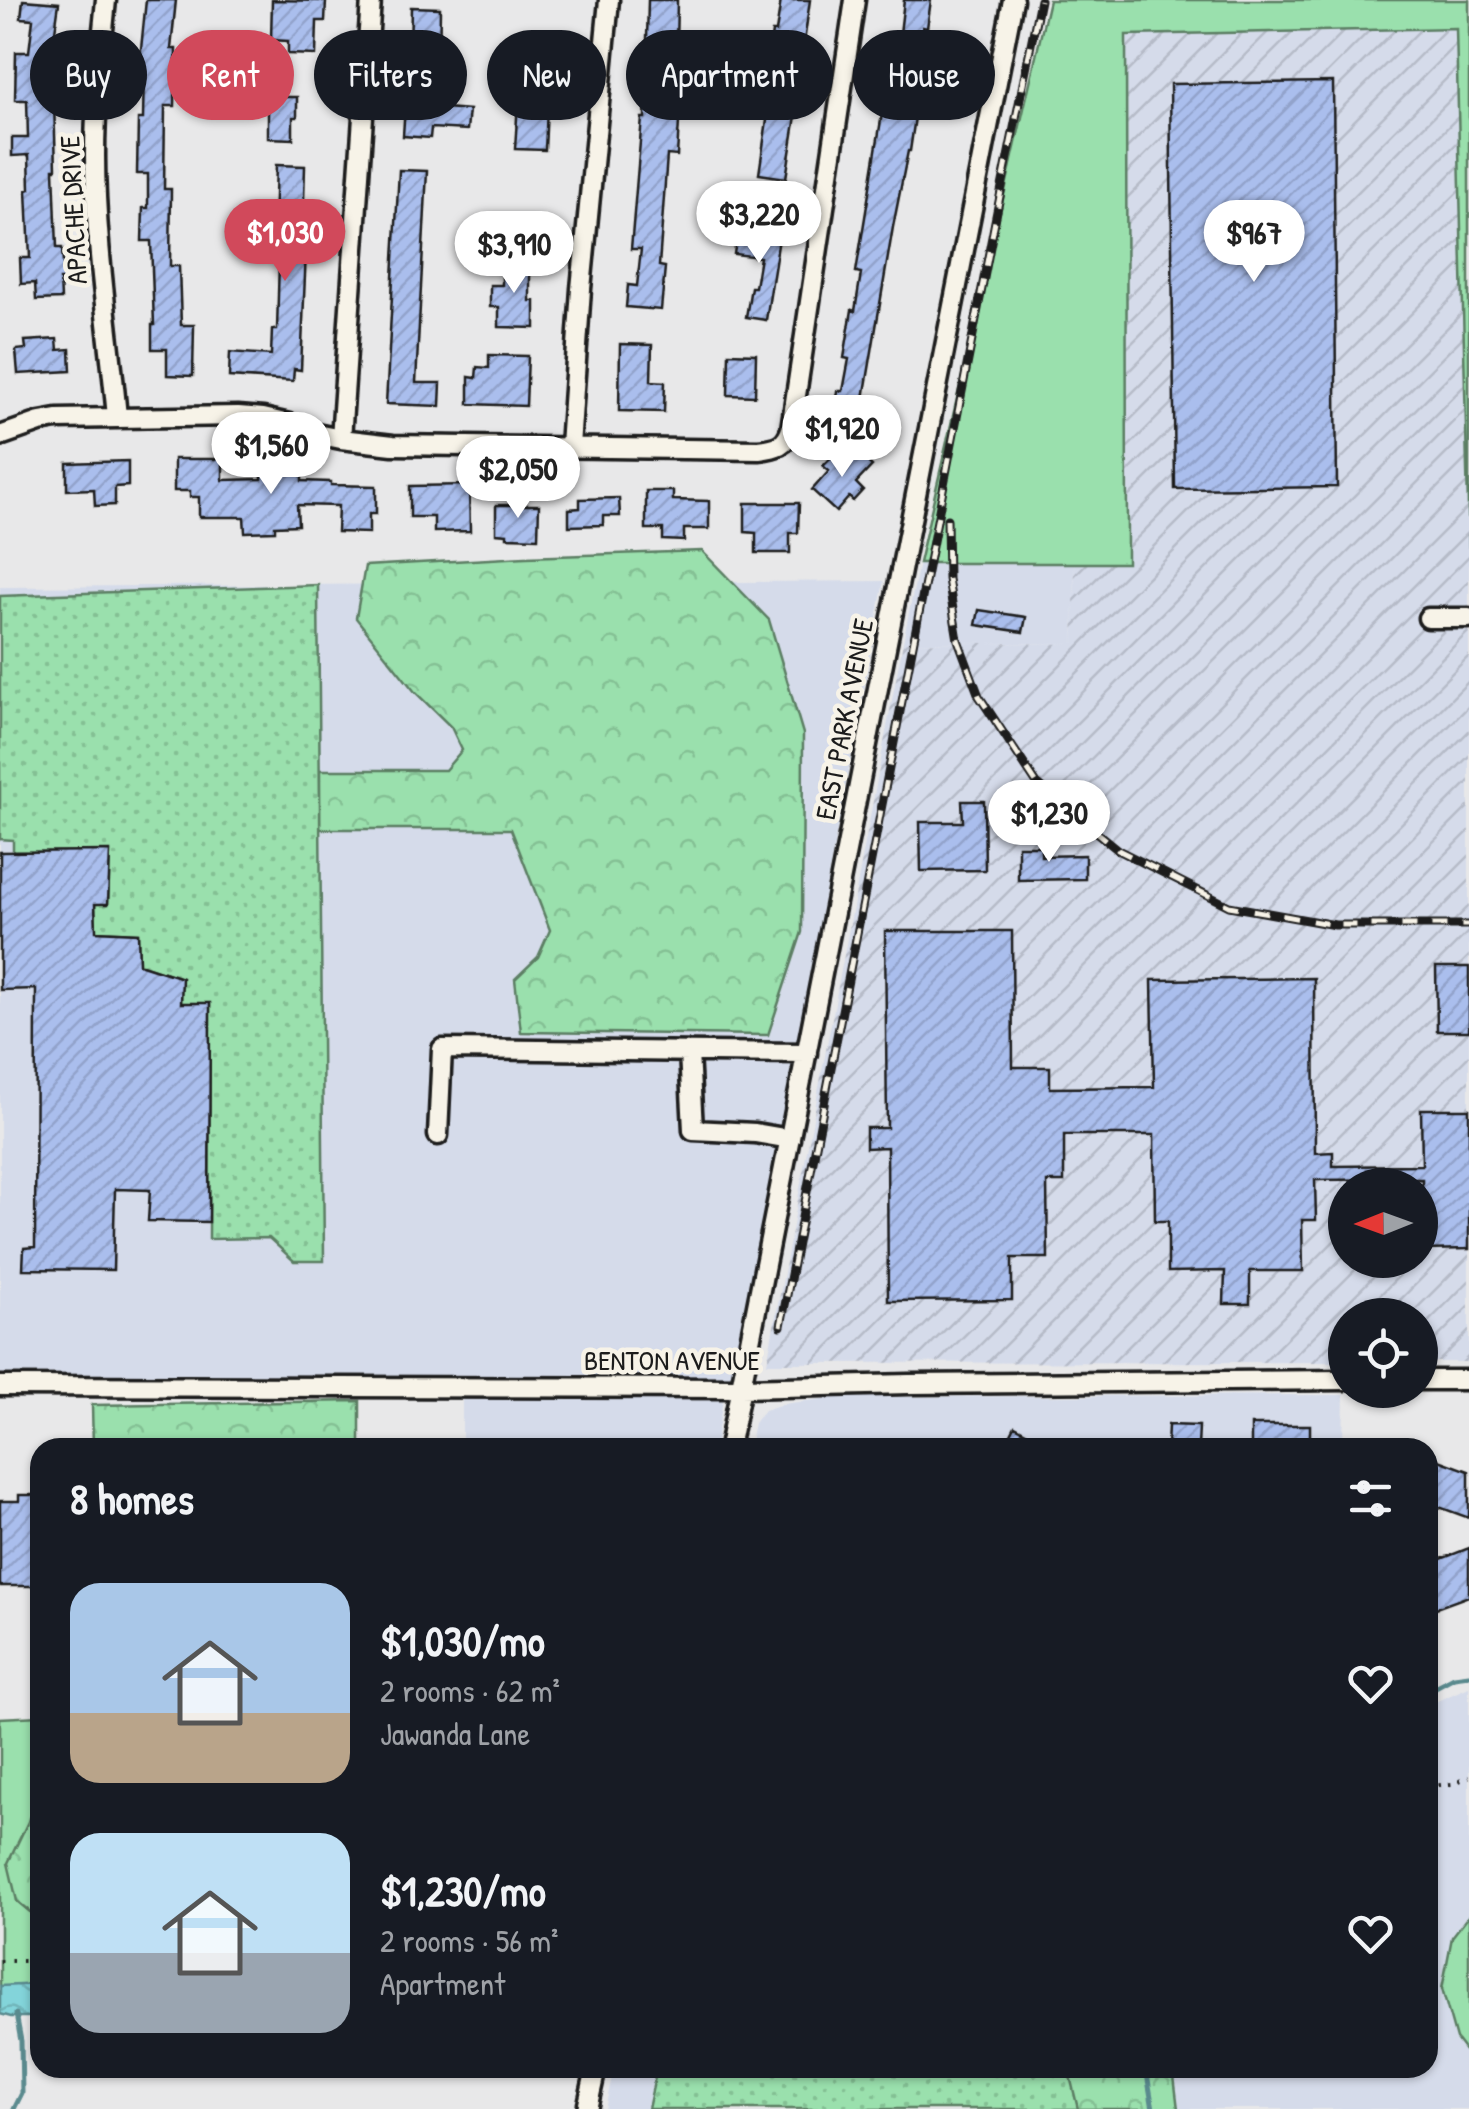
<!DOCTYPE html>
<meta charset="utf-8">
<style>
body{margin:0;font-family:"Patrick Hand",sans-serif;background:#20242c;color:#f1f3f6;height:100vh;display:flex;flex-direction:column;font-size:38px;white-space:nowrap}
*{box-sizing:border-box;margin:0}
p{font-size:32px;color:#9ea1a6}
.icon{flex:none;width:55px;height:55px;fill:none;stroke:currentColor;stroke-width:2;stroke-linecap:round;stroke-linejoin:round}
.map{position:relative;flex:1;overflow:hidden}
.drawer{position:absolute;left:30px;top:1438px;width:1408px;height:640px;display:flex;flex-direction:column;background:#171b24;border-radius:30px;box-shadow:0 2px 8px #0004}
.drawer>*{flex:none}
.guide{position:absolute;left:30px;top:30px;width:1410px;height:90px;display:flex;gap:20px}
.needle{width:65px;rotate:269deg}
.fabs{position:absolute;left:1328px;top:1168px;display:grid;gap:20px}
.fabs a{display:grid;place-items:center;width:110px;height:110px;border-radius:50%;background:#171b24;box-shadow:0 2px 8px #0004;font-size:50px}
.price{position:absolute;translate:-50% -85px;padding:0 22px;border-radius:35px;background:#fff;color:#222;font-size:32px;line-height:65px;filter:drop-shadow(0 2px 5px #0008)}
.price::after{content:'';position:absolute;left:50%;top:60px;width:30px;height:22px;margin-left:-15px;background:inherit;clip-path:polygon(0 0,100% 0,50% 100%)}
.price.current{background:#d1495b;color:#fff}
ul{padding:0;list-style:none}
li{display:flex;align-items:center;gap:30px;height:250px;padding:0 40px}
li span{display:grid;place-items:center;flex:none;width:280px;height:200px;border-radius:30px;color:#555}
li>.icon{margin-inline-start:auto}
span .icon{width:120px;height:120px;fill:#fffc;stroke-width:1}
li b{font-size:42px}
h2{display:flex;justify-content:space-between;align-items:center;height:120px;padding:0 40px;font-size:42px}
.chip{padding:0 35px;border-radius:45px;background:#171b24;box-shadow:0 2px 8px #0004;font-size:35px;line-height:90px}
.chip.current{background:#d1495b;color:#fff}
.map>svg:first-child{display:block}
</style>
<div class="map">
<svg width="1469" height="2109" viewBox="0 0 1469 2109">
<defs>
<pattern id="industrial-furrows" width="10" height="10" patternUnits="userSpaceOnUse" patternTransform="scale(2.5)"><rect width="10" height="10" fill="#d5dbea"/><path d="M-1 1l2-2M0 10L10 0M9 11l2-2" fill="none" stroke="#b6bbc8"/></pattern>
<pattern id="forest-crowns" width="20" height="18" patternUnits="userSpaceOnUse" patternTransform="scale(2.5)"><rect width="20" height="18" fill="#9ae0ad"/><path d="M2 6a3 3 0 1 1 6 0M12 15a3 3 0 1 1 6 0" fill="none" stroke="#84c094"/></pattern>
<pattern id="park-dots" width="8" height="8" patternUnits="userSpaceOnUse" patternTransform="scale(2.5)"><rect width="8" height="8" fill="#9ae0ad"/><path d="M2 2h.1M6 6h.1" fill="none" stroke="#84c094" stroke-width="1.8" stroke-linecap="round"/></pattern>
<pattern id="water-waves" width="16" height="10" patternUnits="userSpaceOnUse" patternTransform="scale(2.5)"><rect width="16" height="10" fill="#83d4da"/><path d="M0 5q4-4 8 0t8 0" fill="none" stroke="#71b5ba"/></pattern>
<pattern id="building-hatch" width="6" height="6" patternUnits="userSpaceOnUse" patternTransform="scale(2.5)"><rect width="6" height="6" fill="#aabeed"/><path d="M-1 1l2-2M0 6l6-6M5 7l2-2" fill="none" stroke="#92a3cb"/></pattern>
</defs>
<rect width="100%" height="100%" fill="#e8e8e9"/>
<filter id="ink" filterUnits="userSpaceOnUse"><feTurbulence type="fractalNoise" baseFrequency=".01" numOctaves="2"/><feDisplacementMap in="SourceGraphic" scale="20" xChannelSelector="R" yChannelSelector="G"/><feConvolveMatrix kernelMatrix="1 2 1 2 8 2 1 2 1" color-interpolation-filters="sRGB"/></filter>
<g filter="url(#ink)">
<path fill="#d5dbea" d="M919 563H1075L1073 644 903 642Z
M884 581 733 1380 0 1381V587Z
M1344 1395 1343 1447 749 1448 754 1423 764 1410 783 1404 837 1397Z
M462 1399H723L715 1448 462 1447Z
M1469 1687V2109H605L614 2068H1428V1705Z"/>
<path fill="url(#industrial-furrows)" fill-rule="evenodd" d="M1456 27 1469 548V1362H1420V1315H1345V1362L767 1363 903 642 1073 644 1075 563 1127 562 1125 35ZM1345 1185H1420V1260H1345Z"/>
<path fill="#9ae0ad" stroke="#5b7e64" stroke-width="2.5" d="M1049 0H1469V548L1456 28 1126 35 1127 563H919Z
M40 1716V1797L29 1818 17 1901 40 1920V1984L3 1987 0 1986V1718Z
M1469 1915V2056L1456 2039 1442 1989 1452 1937Z"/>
<path fill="url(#forest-crowns)" stroke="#5b7e64" stroke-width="2.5" d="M702 551 769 620 803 734 802 932 768 1035 521 1032 515 979 538 957 550 930 511 829H320V770H445L462 750 451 727 415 692 356 618 365 566 526 557Z
M360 1401V1447H93L92 1405Z
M40 1797V1920L17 1901 8 1863Z
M907 2068H1173L1178 2109H1059Z"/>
<path fill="url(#park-dots)" stroke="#5b7e64" stroke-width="2.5" d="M318 585 324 1261H294L269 1238 209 1239 210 1004 181 1003V978L139 964 138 933 96 931 95 904 108 903 110 852H13V840L0 839V596Z
M657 2068H1068L1078 2109H648Z"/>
<path fill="url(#water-waves)" stroke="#5a8a8e" stroke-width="2.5" d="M40 1984V2017H11L0 2014V1986Z"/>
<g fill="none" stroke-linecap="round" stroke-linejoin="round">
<path stroke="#5a8a8e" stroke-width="5" d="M1428 1691 1454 1677 1469 1675
M1146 2068 1153 2109
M14 2109 22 2093 21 2041 16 2014"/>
</g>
<path fill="url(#building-hatch)" stroke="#1c1c1c" stroke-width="2.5" d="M23 0 59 3 54 38V78H57V101H54L56 169H54L57 248H62L64 280H60L61 299 36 300 35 283 21 284 20 258H30L27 190 30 189 29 155 12 156V138H28L27 100H15L16 52H29L33 19 21 18Z
M146 0H176L171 49H176L175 106H165L164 189H171L170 266H179L181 325H194L193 376 167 375V349H152V325H154L151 241H142L143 208H148V174H137L138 119H143L144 71H140L141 49Z
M272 0 326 1 325 21H317L316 55 288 54V41L271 40Z
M648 0H677L676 50 685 51V68L674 67 673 103 680 104 677 156 667 155 659 266 665 267 661 310 626 307 628 285 637 286 641 249H631L642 118H645Z
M781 0H810L800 71H805L801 97H799L786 178 759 174 771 93 764 92 767 68 772 32H776Z
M904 0H931L927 28 923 27 915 75 926 77 923 98 918 97 910 151H908L893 227 859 428 838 425 840 414 835 413 838 391H843L849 359 844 358 852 310 855 311 861 273 856 272 894 41 899 42Z
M411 7 440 8 439 62 424 61V56H410Z
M503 43 550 45 545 150 515 149 520 70H517V67H502Z
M1333 82 1337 487 1175 489 1170 84Z
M406 89 434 91 433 107 469 110 467 130 431 128 430 138 403 136Z
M268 97H297V117H293V139L268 138Z
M276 165 305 166 304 201H312V227H307L301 370 294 369 293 381 229 377 230 352 271 355 272 330H277L280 226H274Z
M399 170 427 171 416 383H441L440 406 386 404Z
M738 227 780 232 766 320 746 317 751 287H755L760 257 734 254Z
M502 260H530V301H535V328L499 327V307H490V285H502Z
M57 339 58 350 70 349 71 371 18 374 16 350 26 349 25 341Z
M620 344 652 345 651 381 665 382 664 412 619 411Z
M729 353 756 354 755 396 728 395Z
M489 355 528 356 526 406 469 404V377L476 378 477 367 489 368Z
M854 449 872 466 856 483 863 490 853 501 849 497 836 512 812 490 829 471 823 466 836 453 844 460Z
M174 459H223V480L262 479V474L302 473V481L331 482V485L376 486V514H369V533L337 532 338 506 297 505 298 525 275 526V531L245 532 244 517H199V497H190V491H174Z
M128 461V486L115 487V505L95 506 94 489 67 490V463Z
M469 485 470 531 434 532V517H410V486Z
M646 491H673V500L709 501V529H684V541L663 540V529H646Z
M619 498 620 516H603V525L569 526V509L580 508V499Z
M745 503H799L798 533H790V553H756V533L745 532Z
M496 505H539L538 538 507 537V534L496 533Z
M979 610 1026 617 1023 632 976 625Z
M962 801H984L985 870 921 871 920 822H963Z
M1018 846H1041V856L1085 855V879L1018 880Z
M110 851 108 904H95L96 931 138 933 139 964 182 978 181 1003H210L209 1222 148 1221 150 1190 115 1189 113 1270 23 1269 24 1248 35 1247 36 989 0 990V852Z
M885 931H1012L1013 1067H1050V1088L1154 1087 1152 980 1314 978 1315 1153 1333 1152V1166L1422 1165 1421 1109H1469V1249L1423 1250 1422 1179 1315 1180 1316 1220H1302L1303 1271H1250V1304H1224L1225 1271 1168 1272V1221H1155L1154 1135H1064V1182H1047L1048 1258H1012V1300L888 1301 887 1147 866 1148V1128H887Z
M1436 967H1469V1031H1437Z
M1168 1425 1199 1426 1198 1448H1167Z
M1251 1425H1310V1448H1251Z
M1015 1426 1055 1448H1004Z
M1428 1456 1469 1471V1518L1428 1503Z
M19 1495H40V1586H0V1501H19Z
M1469 1548V1596L1428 1611V1564Z"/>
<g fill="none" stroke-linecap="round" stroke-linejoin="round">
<defs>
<path id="minor" d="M106 0C101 51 95 103 95 155 95 242 109 330 117 417
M0 436 40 422 57 419 238 416 263 418 289 424 316 434 341 439 393 445 759 450C776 448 786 446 791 429L855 0
M341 439 371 0
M570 446 581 289 609 0
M1428 618H1469
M689 1052 693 1130 755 1133 790 1139
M438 1135 442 1049 807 1053
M1420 1380H1469
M0 1386 741 1388 909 1384 1345 1380
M729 1448 1013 0
M587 2109 596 2068"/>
</defs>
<use href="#minor" stroke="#1c1c1c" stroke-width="25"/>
<path stroke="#1c1c1c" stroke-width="4" stroke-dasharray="2.5 8" stroke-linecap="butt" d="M1428 1786 1452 1784 1469 1777
M0 1961H40"/>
<use href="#minor" stroke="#f7f3e8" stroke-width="18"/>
<defs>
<path id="rail" d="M947 519 948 579 958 640 979 696 1037 784 1118 850 1229 906 1335 925H1469
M781 1326 996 216 1040 0"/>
</defs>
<use href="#rail" stroke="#1c1c1c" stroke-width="9"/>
<use href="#rail" stroke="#f7f3e8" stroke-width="5" stroke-dasharray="15" stroke-linecap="butt"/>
</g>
</g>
<g text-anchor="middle" stroke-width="9" stroke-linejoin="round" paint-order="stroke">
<g font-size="28" fill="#1c1c1c" stroke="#f7f3e8">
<text transform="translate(73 210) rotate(-93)" y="10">APACHE DRIVE</text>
<text transform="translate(844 719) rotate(-79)" y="10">EAST PARK AVENUE</text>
<text x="672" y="1370">BENTON AVENUE</text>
</g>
</g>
</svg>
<div class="fabs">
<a><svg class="needle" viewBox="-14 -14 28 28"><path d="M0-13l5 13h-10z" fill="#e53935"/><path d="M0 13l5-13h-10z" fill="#9ea1a6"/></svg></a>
<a><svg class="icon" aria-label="locate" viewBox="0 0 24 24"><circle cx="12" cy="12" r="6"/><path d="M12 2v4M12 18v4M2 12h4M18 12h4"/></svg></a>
</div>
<b class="price" style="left:759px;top:266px">$3,220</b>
<b class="price current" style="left:285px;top:284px">$1,030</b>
<b class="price" style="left:1254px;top:285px">$967</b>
<b class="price" style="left:514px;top:296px">$3,910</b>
<b class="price" style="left:842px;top:480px">$1,920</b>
<b class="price" style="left:271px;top:497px">$1,560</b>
<b class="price" style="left:518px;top:521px">$2,050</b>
<b class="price" style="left:1049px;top:865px">$1,230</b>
<div class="guide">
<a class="chip">Buy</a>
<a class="chip current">Rent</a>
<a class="chip">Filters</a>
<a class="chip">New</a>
<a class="chip">Apartment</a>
<a class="chip">House</a>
</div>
<section class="drawer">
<h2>8 homes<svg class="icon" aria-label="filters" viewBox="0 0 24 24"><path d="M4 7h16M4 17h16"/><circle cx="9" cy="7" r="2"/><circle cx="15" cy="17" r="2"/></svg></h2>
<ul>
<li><span style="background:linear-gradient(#a9c7e8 65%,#b9a48a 0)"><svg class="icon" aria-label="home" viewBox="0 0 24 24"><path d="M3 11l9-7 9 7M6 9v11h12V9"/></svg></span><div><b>$1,030/mo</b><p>2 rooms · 62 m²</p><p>Jawanda Lane</p></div><svg class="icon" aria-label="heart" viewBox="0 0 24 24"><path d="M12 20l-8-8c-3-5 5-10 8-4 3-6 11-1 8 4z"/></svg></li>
<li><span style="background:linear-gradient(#bfe0f5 60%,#9aa5b1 0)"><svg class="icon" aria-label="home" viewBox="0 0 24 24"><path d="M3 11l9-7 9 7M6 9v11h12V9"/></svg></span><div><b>$1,230/mo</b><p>2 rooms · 56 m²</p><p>Apartment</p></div><svg class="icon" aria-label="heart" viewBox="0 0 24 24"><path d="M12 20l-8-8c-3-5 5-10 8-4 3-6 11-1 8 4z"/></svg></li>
</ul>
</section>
</div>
